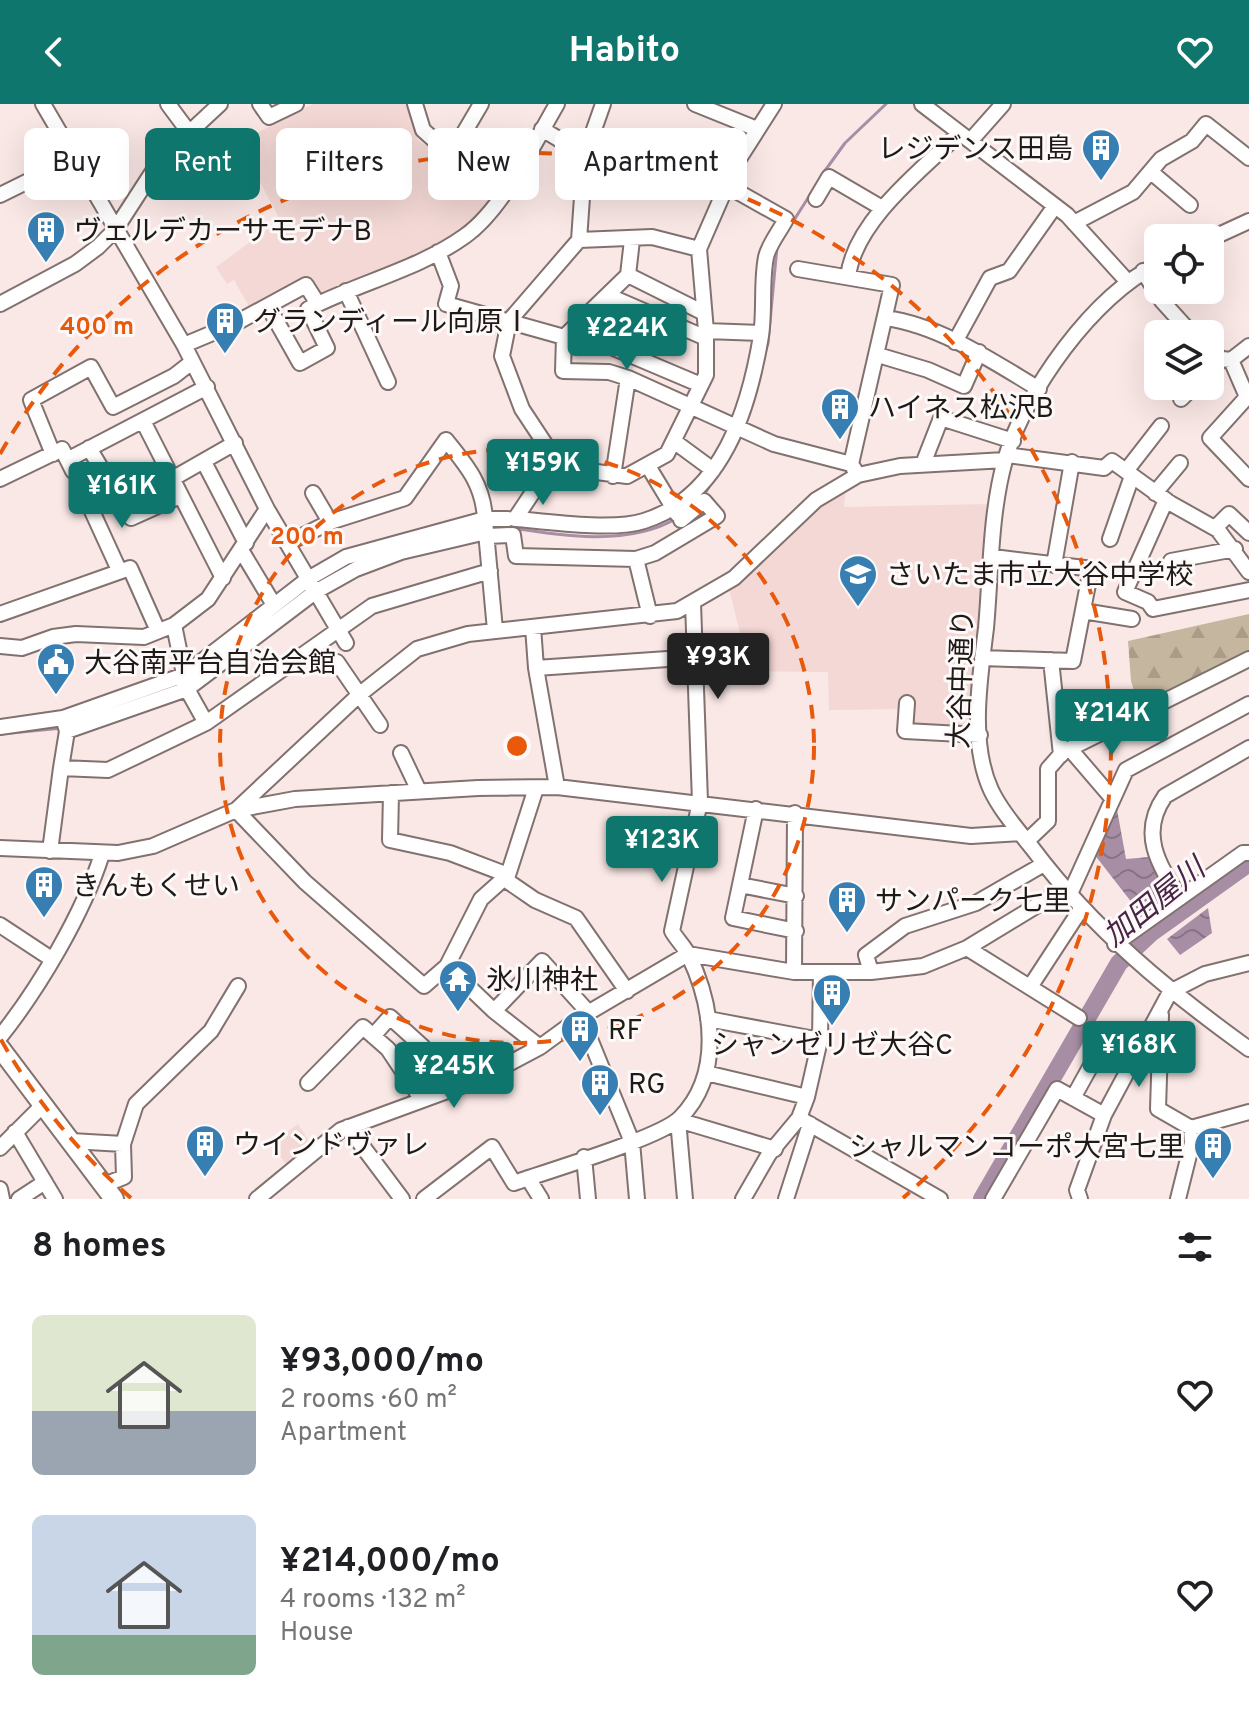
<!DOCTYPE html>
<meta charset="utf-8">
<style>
body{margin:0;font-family:Overpass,"Noto Sans JP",sans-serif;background:#f2f2f2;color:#202124;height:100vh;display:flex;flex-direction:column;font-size:30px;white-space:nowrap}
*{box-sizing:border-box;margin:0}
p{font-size:26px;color:#757577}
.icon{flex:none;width:44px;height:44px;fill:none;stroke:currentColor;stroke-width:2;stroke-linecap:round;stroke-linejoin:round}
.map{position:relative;height:1095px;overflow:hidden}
.side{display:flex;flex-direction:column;background:#fff;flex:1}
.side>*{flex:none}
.banner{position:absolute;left:24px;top:24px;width:800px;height:72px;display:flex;gap:16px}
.controls{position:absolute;left:1144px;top:120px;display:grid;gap:16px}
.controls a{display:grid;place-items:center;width:80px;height:80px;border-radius:12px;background:#fff;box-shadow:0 8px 32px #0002;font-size:40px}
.price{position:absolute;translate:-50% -68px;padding:0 18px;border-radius:8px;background:#0f766e;color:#fff;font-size:26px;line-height:52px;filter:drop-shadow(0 2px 4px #0008)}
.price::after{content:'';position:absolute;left:50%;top:48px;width:24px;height:18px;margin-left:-12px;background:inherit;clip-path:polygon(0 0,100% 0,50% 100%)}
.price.selected{background:#222;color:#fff}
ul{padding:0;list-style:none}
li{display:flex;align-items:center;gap:24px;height:200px;padding:0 32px}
li span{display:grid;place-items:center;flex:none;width:224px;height:160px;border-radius:12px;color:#555}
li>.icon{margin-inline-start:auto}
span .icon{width:96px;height:96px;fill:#fffc;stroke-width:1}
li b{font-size:34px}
h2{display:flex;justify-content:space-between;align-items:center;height:96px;padding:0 32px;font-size:34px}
.tag{padding:0 28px;border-radius:12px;background:#fff;box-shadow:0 8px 32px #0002;font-size:28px;line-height:72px}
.tag.selected{background:#0f766e;color:#fff}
header{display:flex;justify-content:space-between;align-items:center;height:104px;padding:0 32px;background:#0f766e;color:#fff;font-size:36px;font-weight:700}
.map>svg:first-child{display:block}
</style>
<header><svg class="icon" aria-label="back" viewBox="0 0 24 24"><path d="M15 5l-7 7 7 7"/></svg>Habito<svg class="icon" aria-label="heart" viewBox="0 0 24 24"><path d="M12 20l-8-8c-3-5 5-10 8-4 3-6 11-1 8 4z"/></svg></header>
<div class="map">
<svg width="1249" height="1095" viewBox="0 0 1249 1095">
<defs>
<pattern id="forest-firs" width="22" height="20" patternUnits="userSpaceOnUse" patternTransform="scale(2)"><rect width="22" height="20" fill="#c5b79f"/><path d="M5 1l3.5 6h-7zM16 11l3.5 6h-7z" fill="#a99d88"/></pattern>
<pattern id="water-waves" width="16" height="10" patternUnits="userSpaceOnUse" patternTransform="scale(2)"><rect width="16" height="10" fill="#a78ea5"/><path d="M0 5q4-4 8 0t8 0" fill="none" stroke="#877385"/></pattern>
</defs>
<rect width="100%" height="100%" fill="#fae8e6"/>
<path fill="#f3d8d5" d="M313 0H406L418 36 496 91 468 127 321 194 311 175 251 206 234 176 227 180 216 163 280 116 239 38Z
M846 383 844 403 990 400 972 627 911 625 902 605 829 606 828 568 748 567 750 533H741L729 484 813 408Z
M298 1020 312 1042 288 1063 271 1040Z"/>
<path fill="url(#forest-firs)" d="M1249 510V551L1140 605 1131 577 1128 537Z"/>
<path fill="url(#water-waves)" d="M1116 700 1126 755 1149 753 1169 789 1167 797 1143 813 1094 750Z
M1208 804 1212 829 1180 851 1167 835Z"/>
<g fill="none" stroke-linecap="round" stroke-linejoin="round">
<path stroke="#a78ea5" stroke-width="3" d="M824 68 845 39 886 0
M763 257 768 239 777 143 820 75
M704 391 742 330
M501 422C556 431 627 444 677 414
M0 630 63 624"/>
<path stroke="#a78ea5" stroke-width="18" d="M982 1095 1119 859 1151 829 1249 759"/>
<defs>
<path id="minor" d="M43 0 184 241 267 405 346 539
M168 0 188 27
M260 0 269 13 296 0
M415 0 423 26 451 51 505 84
M603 0 585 51 579 136 509 217 502 252 522 305 555 355 574 365 627 372 667 350 706 271V227L699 145 737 58 774 0
M695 0 757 25
M922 0 1067 111 1127 177
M972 35 1003 0
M451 51 481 0
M1151 68 1190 101
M0 91 73 55
M816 95 829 73 882 104
M1074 119 1133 88 1161 55 1192 37 1206 20 1249 54
M1210 135 1249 117
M579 136 652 133 699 145
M438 148 451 182 446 200 564 233
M1158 160C1093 192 1025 287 1005 356 990 410 991 469 986 524 980 574 969 638 991 686 1001 707 1018 726 1033 745 1094 826 1167 886 1249 945
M798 165 892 181 851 360 856 368
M1143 167 1162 197 1192 230
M628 171 632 136
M848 173C854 118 921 66 960 29
M346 187 388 278
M609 192 706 234
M0 200 75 160 98 143 115 126 161 55 220 0
M268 202 300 259 327 244 308 205 318 200
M702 208 628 171 564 233 563 267 609 268 628 274 774 340 851 360
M886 214C941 222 992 257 1039 285
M577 220 590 234 701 281
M706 227 761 229
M955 238 990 174 1009 167 1055 102
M184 241 234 220 306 181 318 200C366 177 422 163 465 132 503 105 533 41 557 0
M1210 247 1222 255 1231 256 1249 242
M878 251 928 266 964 282 979 248
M1231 256 1247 293 1210 334 1249 375
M1210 267 1222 255
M1181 295 1194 282
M143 317 223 474
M675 338 713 366
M89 344 131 414 180 392
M53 350 31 296 91 263 113 303 174 272 192 258
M1007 351 1104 364 1112 357 1170 399 1218 426 1249 468
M69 355 207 283
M204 358 246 439
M923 360 941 314 1013 337
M648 362 677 410
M1126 367 1161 322
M613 372 628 274
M0 375 62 345 73 367
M172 375 235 339
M112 382 86 394 119 466
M313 389 330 418
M1155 389 1180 359
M1166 396 1125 488 1148 498 1153 505 1249 486
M515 415 555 355
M517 415C549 418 614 427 644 417 723 392 749 304 761 232 765 206 761 178 766 153 769 140 780 127 786 115L690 61 662 55 585 51 542 25
M1215 424 1229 410 1249 429
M486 428 495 526
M487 432 513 431 516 452 636 455 655 449 717 412 704 397 681 416
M1110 435 1132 372
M241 446 274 501
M993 453 1093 465
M636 455 650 512
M1171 457 1235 445
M1054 461 1072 358
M1083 507 1132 515
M0 510 130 464 158 527
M174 521 208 495 267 405
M533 523 536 564 557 683
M0 542 22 544 53 533 76 530 144 533 174 521 187 585 206 619
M982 554 1073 557 1091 465
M1051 556 1061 651
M337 558 380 621
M536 564 697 553
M907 599 905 627 980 631
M63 614 67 627 61 664 108 666 206 619 372 502 490 467
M0 623 63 614 184 571 308 475 346 453 485 415C483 380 467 362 446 336L405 394 330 418 288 439
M67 627 187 585 315 488 356 465 401 448 486 428 485 415H508
M1070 645 1112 694
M401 649 419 687
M391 689 390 736 450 749 508 771
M756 705 733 814 796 827
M236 706 360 590 417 545 468 530 677 507 734 474 816 396 858 371 900 362 1005 356
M236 706 305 778 424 882 447 862 494 907 540 943
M1027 737 1048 717V665L1063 648 1249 555
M0 744 118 749 153 742 236 706 295 695 478 684 557 683 971 732 1020 729
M50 747 61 664
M503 774 535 796 576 814 627 887
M740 781 796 792
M1069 792 1126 666 1249 600
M1180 794C1158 760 1139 729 1165 692L1249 644
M0 821 50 854
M1115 840 1243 749H1249
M967 844 1079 914
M447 862 481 795 508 771 536 684
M794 868 795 709
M871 868 866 851 905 822 976 799 1044 760
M1030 883 1081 805
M494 907 542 857 589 909
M1161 911 1158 1005 1191 1024 1249 1008
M581 913 632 1038 637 1095
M708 915 820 936
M373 932 390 913 423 943 403 968
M0 933C39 884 83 810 102 750
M706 969 807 993 799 1014 940 1095
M308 979 363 923 388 945 422 996
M807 993 820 936 821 869
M1073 994 1099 947 1130 964
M348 1023 402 1095
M15 1028 55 1095
M71 1037 123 1040
M0 1044 44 1000
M584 1053 588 1095
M528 1074 541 1095
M104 1081 124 1073 123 1040 136 1000 211 927 238 882
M0 1085 2 1095
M19 1095 45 1078
M257 1095 341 1026 480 975 540 943 581 913 688 850 794 868H871L923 862 967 844 1064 785
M424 1095 492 1043 514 1079C547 1067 660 1034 680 1014 723 971 713 902 689 852 685 843 677 836 672 827L700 698 693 499
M685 1095 678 1016 775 1045
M743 1095 769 1050 799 1014
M786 1095 810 1020
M993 1095 1057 985 1104 1011
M1080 1095 1077 1086 1104 1011 1170 888 1205 870 1249 859
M1178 1095 1192 1039 1191 1024"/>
<path id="major" d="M0 944 114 1095"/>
</defs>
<use href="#minor" stroke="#81716f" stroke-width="18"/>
<use href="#major" stroke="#81716f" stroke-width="22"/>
<use href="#minor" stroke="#fff" stroke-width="14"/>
<use href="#major" stroke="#fff" stroke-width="18"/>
</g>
<g fill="none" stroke="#e8590c" stroke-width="4" stroke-dasharray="14 10">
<circle cx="517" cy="642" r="297"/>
<path d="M131 1094A594 594 0 0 1 0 934M0 350A594 594 0 1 1 903 1094"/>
</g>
<defs>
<symbol id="building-pin" viewBox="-11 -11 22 30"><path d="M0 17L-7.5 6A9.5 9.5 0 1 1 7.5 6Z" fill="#377fb3" stroke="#fdf9f8"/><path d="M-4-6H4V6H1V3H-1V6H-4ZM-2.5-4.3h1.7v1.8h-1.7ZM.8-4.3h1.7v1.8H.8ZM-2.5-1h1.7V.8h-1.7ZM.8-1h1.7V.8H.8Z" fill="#fff"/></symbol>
<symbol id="school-pin" viewBox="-11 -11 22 30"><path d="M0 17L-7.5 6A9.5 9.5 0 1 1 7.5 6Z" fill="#377fb3" stroke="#fdf9f8"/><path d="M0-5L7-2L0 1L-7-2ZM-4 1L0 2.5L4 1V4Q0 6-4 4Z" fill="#fff"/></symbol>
<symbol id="civic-pin" viewBox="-11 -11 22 30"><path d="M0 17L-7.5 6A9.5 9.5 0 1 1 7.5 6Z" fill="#377fb3" stroke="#fdf9f8"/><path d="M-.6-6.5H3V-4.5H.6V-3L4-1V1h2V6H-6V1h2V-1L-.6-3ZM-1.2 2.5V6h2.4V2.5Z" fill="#fff"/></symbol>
<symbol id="temple-pin" viewBox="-11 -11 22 30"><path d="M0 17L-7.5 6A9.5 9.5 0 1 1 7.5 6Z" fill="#377fb3" stroke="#fdf9f8"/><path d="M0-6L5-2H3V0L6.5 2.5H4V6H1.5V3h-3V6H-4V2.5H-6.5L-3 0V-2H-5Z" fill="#fff"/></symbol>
</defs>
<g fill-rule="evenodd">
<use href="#building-pin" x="1079" y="22" width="44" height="60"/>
<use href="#building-pin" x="24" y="104" width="44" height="60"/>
<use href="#building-pin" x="203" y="195" width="44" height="60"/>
<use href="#building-pin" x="818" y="281" width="44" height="60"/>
<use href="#school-pin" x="836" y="448" width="44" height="60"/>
<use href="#civic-pin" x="34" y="536" width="44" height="60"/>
<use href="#building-pin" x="22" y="759" width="44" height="60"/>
<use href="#building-pin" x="825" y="774" width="44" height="60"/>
<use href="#temple-pin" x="436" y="853" width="44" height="60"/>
<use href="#building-pin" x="810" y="867" width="44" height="60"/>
<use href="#building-pin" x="558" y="903" width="44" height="60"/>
<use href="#building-pin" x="578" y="957" width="44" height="60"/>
<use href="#building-pin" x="183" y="1018" width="44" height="60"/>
<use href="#building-pin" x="1191" y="1020" width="44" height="60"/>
</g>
<g text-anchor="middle" stroke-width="6" stroke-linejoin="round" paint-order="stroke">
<g font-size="28" fill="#1f1918" stroke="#fdf9f8" text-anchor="start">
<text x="1073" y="54" text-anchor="end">レジデンス田島</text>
<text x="74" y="136">ヴェルデカーサモデナB</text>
<text x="253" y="227">グランディール向原Ⅰ</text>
<text x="868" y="313">ハイネス松沢B</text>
<text x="886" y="480">さいたま市立大谷中学校</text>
<text x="84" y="568">大谷南平台自治会館</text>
<text x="72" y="791">きんもくせい</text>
<text x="875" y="806">サンパーク七里</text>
<text x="486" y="885">氷川神社</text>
<text x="608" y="935">RF</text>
<text x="832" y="950" text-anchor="middle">シャンゼリゼ大谷C</text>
<text x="628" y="989">RG</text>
<text x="233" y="1050">ウインドヴァレ</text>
<text x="1185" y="1052" text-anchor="end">シャルマンコーポ大宮七里</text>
</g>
<g font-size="28" fill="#1f1918" stroke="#fdf9f8">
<text transform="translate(960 575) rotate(-88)" y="10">大谷中通り</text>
</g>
<g font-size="30" font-style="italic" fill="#482447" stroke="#fdf9f8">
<text transform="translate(1154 798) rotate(-39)" y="10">加田屋川</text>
</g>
</g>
<circle cx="517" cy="642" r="12" fill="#e8590c" stroke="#fdf9f8" stroke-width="4"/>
<g font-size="24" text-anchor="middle" font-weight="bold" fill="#e8590c" stroke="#fdf9f8" stroke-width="6" stroke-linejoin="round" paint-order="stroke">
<text x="97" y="230">400 m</text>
<text x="307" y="440">200 m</text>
</g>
</svg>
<div class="controls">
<a><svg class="icon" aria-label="locate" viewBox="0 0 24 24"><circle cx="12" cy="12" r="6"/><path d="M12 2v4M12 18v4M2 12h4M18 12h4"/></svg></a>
<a><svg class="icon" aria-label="layers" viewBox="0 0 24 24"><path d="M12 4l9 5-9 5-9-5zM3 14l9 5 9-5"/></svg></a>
</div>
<b class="price" style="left:627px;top:268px">¥224K</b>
<b class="price" style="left:543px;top:403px">¥159K</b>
<b class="price" style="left:122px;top:426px">¥161K</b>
<b class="price selected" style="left:718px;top:597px">¥93K</b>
<b class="price" style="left:1112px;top:653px">¥214K</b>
<b class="price" style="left:662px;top:780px">¥123K</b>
<b class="price" style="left:1139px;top:985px">¥168K</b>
<b class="price" style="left:454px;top:1006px">¥245K</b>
<div class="banner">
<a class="tag">Buy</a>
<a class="tag selected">Rent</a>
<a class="tag">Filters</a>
<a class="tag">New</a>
<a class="tag">Apartment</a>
</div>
</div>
<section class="side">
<h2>8 homes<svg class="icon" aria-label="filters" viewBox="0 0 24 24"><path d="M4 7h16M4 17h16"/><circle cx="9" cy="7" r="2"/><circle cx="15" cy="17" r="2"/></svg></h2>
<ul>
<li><span style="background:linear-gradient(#dfe7d0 60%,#9aa5b1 0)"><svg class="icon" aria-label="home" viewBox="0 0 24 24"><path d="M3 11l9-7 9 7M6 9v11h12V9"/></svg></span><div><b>¥93,000/mo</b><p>2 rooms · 60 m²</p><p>Apartment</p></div><svg class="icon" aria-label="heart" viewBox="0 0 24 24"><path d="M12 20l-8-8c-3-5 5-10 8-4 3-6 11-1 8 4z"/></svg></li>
<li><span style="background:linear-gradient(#c9d6e8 75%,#7fa58c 0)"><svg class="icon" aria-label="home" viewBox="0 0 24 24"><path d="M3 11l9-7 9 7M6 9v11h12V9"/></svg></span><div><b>¥214,000/mo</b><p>4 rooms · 132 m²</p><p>House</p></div><svg class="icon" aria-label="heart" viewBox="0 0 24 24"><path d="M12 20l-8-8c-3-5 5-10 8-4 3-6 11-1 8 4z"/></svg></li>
</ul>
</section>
